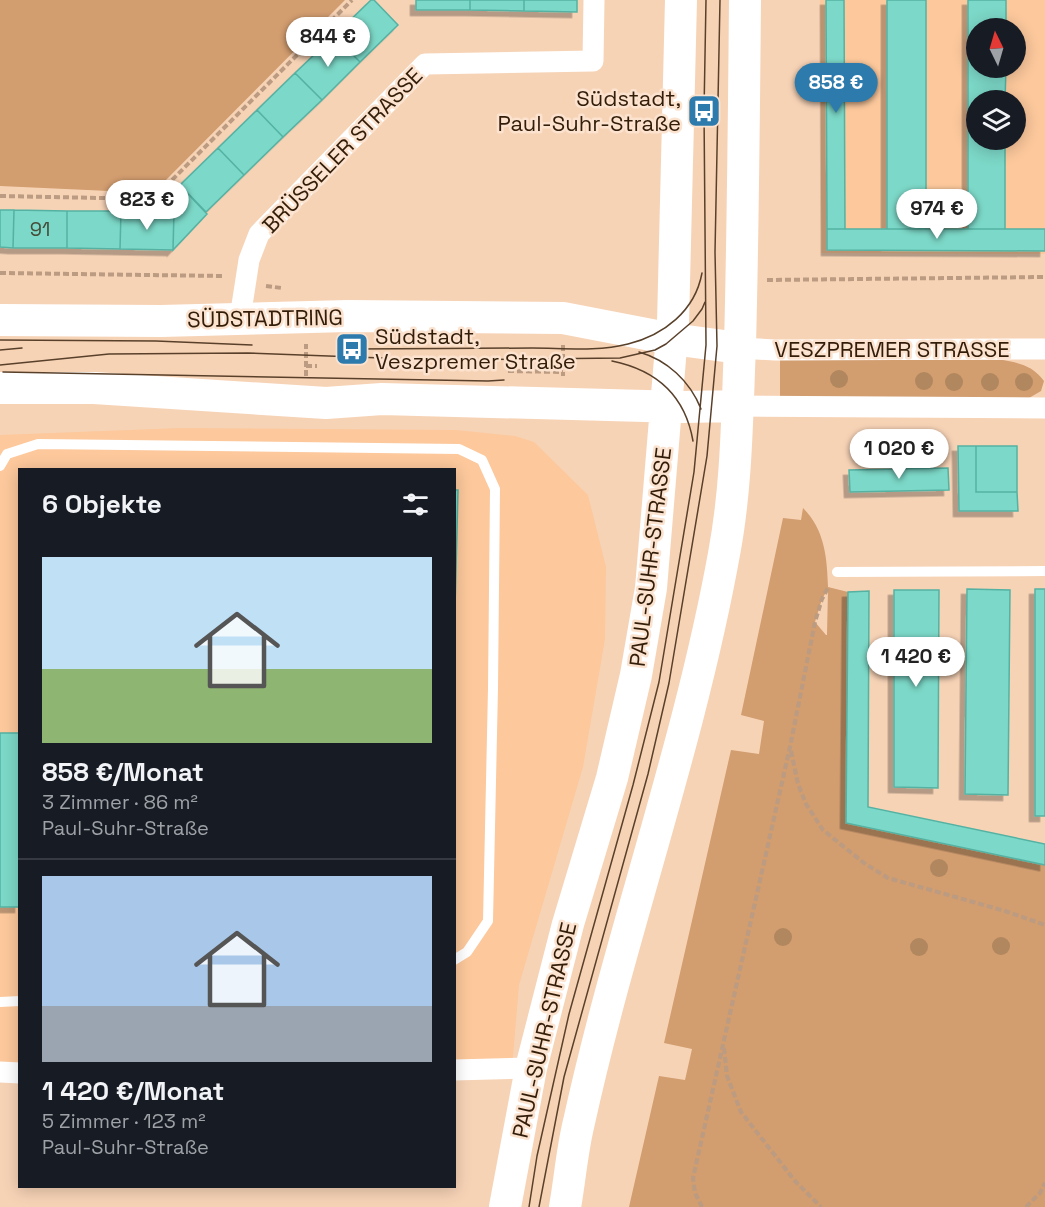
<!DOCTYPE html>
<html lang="de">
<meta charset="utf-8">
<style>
body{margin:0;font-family:"Space Grotesk",sans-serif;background:#20242c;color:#f1f3f6;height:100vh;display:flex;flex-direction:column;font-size:22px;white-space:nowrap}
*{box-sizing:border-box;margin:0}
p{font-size:20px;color:#9ea1a6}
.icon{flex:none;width:33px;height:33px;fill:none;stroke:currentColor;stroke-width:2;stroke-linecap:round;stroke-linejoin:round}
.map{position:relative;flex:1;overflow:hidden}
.details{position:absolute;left:18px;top:468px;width:438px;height:720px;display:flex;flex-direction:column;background:#171b24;border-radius:0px;box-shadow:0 3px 15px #0003}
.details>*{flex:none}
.needle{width:39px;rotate:355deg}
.tools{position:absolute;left:966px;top:18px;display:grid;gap:12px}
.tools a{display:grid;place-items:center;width:60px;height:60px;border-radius:50%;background:#171b24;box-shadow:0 3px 15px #0003;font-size:30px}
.price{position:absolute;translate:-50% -51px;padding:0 14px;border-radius:21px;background:#fff;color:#222;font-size:20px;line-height:39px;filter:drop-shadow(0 2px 3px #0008)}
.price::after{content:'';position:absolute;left:50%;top:36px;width:18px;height:14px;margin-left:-9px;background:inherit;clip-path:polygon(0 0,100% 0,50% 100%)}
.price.selected{background:#2d7aac;color:#fff}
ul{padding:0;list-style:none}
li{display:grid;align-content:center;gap:12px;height:318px;padding:0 24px}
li+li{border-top:2px solid #363941}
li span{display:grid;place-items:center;height:186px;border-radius:0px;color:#555}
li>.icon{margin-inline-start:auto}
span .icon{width:108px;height:108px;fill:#fffc;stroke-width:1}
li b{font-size:26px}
h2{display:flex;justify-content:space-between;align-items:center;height:72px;padding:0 24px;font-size:26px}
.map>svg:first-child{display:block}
</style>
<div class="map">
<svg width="1045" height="1207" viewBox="0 0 1045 1207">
<defs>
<filter id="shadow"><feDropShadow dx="-5.5" dy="5.5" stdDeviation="0" flood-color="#0004"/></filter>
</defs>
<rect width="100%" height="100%" fill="#f7d3b6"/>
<path fill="#fcc89c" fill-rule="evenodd" d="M820 0H1045V254L821 253ZM976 28H1016V68H976ZM976 100H1016V140H976Z
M180 428 456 430 515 436 534 442 588 495 606 567 605 639 583 767 519 985 512 1068 455 1070 454 470H20L19 1073 0 1072V435Z"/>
<path fill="#d29d6f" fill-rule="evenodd" d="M0 0H345L153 193 0 186Z
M780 360H1003C1020 363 1033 366 1044 381L1041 391 1029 398 780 397Z
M803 508C825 530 827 558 828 587L848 592 846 823 1045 865V1207H629L659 1076 685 1080 692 1049 664 1043 731 750 759 754 764 721 741 715 783 518 801 520ZM828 589 827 635H826L815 622 822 599Z"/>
<path fill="#7bd8c8" stroke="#54b2a3" stroke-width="1.5" filter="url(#shadow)" d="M371 0H374L398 25 360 62 334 36Z
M416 0H470V10H416Z
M470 0H524V11L470 10Z
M524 0H577V12L524 11Z
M826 0H844L845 229H827Z
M887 0H926V229H887Z
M968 0H1006V28H976V68H1006L1005 100H976V140H1005V229H968Z
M334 36 360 62 322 100 295 73Z
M295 73 322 100 283 137 257 110Z
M257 110 283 137 244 175 218 148Z
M218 148 244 175 206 212 180 185Z
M188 194 207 214 173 250 174 209Z
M0 210H14L13 248 0 247Z
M14 210 67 211V248H13Z
M67 211H121L120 249 67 248Z
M121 211 174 212 173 250 120 249Z
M827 229H1045V251L827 250Z
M958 446H976V492H1017L1018 511H959Z
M976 446H1017V492H976Z
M948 468 949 490 850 492 849 470Z
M454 490H458L454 649Z
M967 589 1010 590 1008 795 965 794Z
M1035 589H1045V816H1035Z
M894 590H939L938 788 894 787Z
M869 591 868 807 1045 844V865L846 823 848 592Z
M0 733H20V907H0Z"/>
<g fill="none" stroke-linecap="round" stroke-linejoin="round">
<path stroke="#bb9b81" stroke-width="4" stroke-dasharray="6 3" stroke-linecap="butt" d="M0 196 153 199 352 0
M0 273 224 276
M767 280 1045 277
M266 286 282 288
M563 345V376
M306 366H317
M508 371 563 372
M306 376V344
M791 751 798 784 806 804 823 830 864 863 888 878 1005 911 1045 925
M724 1048 727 1076 741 1112 795 1181 821 1207
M702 1207 695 1193 693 1178 790 747 815 622 822 599 829 586
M1026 1207 1040 1193 1045 1183"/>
<path stroke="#fff" stroke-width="10" d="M0 466 7 454 38 444 459 449 482 460 495 489 493 688 488 921 467 952 454 960
M837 572 1045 571
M0 1002 20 1001"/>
<path stroke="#fff" stroke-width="21" d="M240 318 249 260 259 234 425 64 593 61 594 0
M739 348 775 350 1045 349
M738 406 1045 408
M454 1070 531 1068
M0 1072 20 1073"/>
<path stroke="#fff" stroke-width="32" d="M0 320 161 321 348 316 563 318 672 339 739 348
M0 388H94L326 403 382 399 682 407 738 406
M505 1207 531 1068 568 924 612 778 636 675 651 588 673 323 681 0
M565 1207C570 1179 572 1150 579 1122 621 931 689 747 724 554 737 485 737 415 740 345 743 230 744 115 745 0"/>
<path stroke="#59402a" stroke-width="1.5" d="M0 340 156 341 252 345
M353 349C413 349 472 348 532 348 563 348 597 352 628 344 664 335 695 311 702 273
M0 350 22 348
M639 352C667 360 690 381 701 409
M612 361C656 370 685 395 693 441
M0 365 109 354 248 353 436 360 620 358 655 350 666 344 693 321 702 309 705 302
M3 372 488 381 504 380
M529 1207 537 1156 569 1014 633 785 659 682 694 472 706 345 704 111 706 0
M539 1207 564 1077 648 774 669 683 707 456 717 346 715 252 720 0"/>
</g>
<g fill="#b1875f">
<circle cx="839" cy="379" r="9"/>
<circle cx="924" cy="381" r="9"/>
<circle cx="954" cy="382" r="9"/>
<circle cx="990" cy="382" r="9"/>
<circle cx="1024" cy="382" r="9"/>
<circle cx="939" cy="868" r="9"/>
<circle cx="783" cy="937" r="9"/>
<circle cx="1001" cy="946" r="9"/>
<circle cx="919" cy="947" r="9"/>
</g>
<defs>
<symbol id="bus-square" viewBox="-11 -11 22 22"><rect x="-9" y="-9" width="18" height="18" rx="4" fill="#2d7aac" stroke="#fbe3d0"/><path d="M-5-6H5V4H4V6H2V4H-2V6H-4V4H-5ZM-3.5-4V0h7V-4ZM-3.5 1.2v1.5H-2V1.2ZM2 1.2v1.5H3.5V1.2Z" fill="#fff"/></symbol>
</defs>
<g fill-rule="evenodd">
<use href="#bus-square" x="685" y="92" width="38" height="38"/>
<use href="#bus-square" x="333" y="330" width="38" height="38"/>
</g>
<g text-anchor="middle" stroke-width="5" stroke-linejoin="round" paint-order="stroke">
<g font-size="20" fill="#454c39">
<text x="40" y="236">91</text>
</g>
<g font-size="22" fill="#331d09" stroke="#fbe3d0" text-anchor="end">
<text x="681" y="106">Südstadt,<tspan x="681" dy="25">Paul-Suhr-Straße</tspan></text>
<text x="375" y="344" text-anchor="start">Südstadt,<tspan x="375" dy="25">Veszpremer Straße</tspan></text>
</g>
<g font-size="22" fill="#331d09" stroke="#fbe3d0">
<text transform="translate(342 150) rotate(-46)" y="8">BRÜSSELER STRASSE</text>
<text transform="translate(265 318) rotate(-1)" y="8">SÜDSTADTRING</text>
<text x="892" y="357">VESZPREMER STRASSE</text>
<text transform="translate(650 557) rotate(-83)" y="8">PAUL-SUHR-STRASSE</text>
<text transform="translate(544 1030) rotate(-77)" y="8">PAUL-SUHR-STRASSE</text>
</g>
</g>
</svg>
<div class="tools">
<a><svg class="needle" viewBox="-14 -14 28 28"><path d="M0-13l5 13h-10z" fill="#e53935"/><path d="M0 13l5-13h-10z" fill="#9ea1a6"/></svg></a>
<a><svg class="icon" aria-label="layers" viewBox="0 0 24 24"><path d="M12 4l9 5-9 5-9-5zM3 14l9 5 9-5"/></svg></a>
</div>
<b class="price" style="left:328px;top:68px">844 €</b>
<b class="price selected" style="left:836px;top:114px">858 €</b>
<b class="price" style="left:147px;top:231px">823 €</b>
<b class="price" style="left:937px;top:240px">974 €</b>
<b class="price" style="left:899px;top:480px">1 020 €</b>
<b class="price" style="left:916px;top:688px">1 420 €</b>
<section class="details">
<h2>6 Objekte<svg class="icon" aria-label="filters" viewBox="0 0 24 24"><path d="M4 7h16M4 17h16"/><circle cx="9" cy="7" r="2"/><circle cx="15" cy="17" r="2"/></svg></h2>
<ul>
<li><span style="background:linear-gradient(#bfe0f5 60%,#8fb573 0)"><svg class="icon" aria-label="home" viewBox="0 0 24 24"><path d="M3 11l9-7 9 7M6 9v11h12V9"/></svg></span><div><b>858 €/Monat</b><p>3 Zimmer · 86 m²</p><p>Paul-Suhr-Straße</p></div></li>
<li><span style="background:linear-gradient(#a9c7e8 70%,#9aa5b1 0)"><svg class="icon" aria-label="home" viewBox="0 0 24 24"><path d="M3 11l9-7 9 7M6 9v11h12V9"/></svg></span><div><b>1 420 €/Monat</b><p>5 Zimmer · 123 m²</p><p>Paul-Suhr-Straße</p></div></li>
</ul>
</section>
</div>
